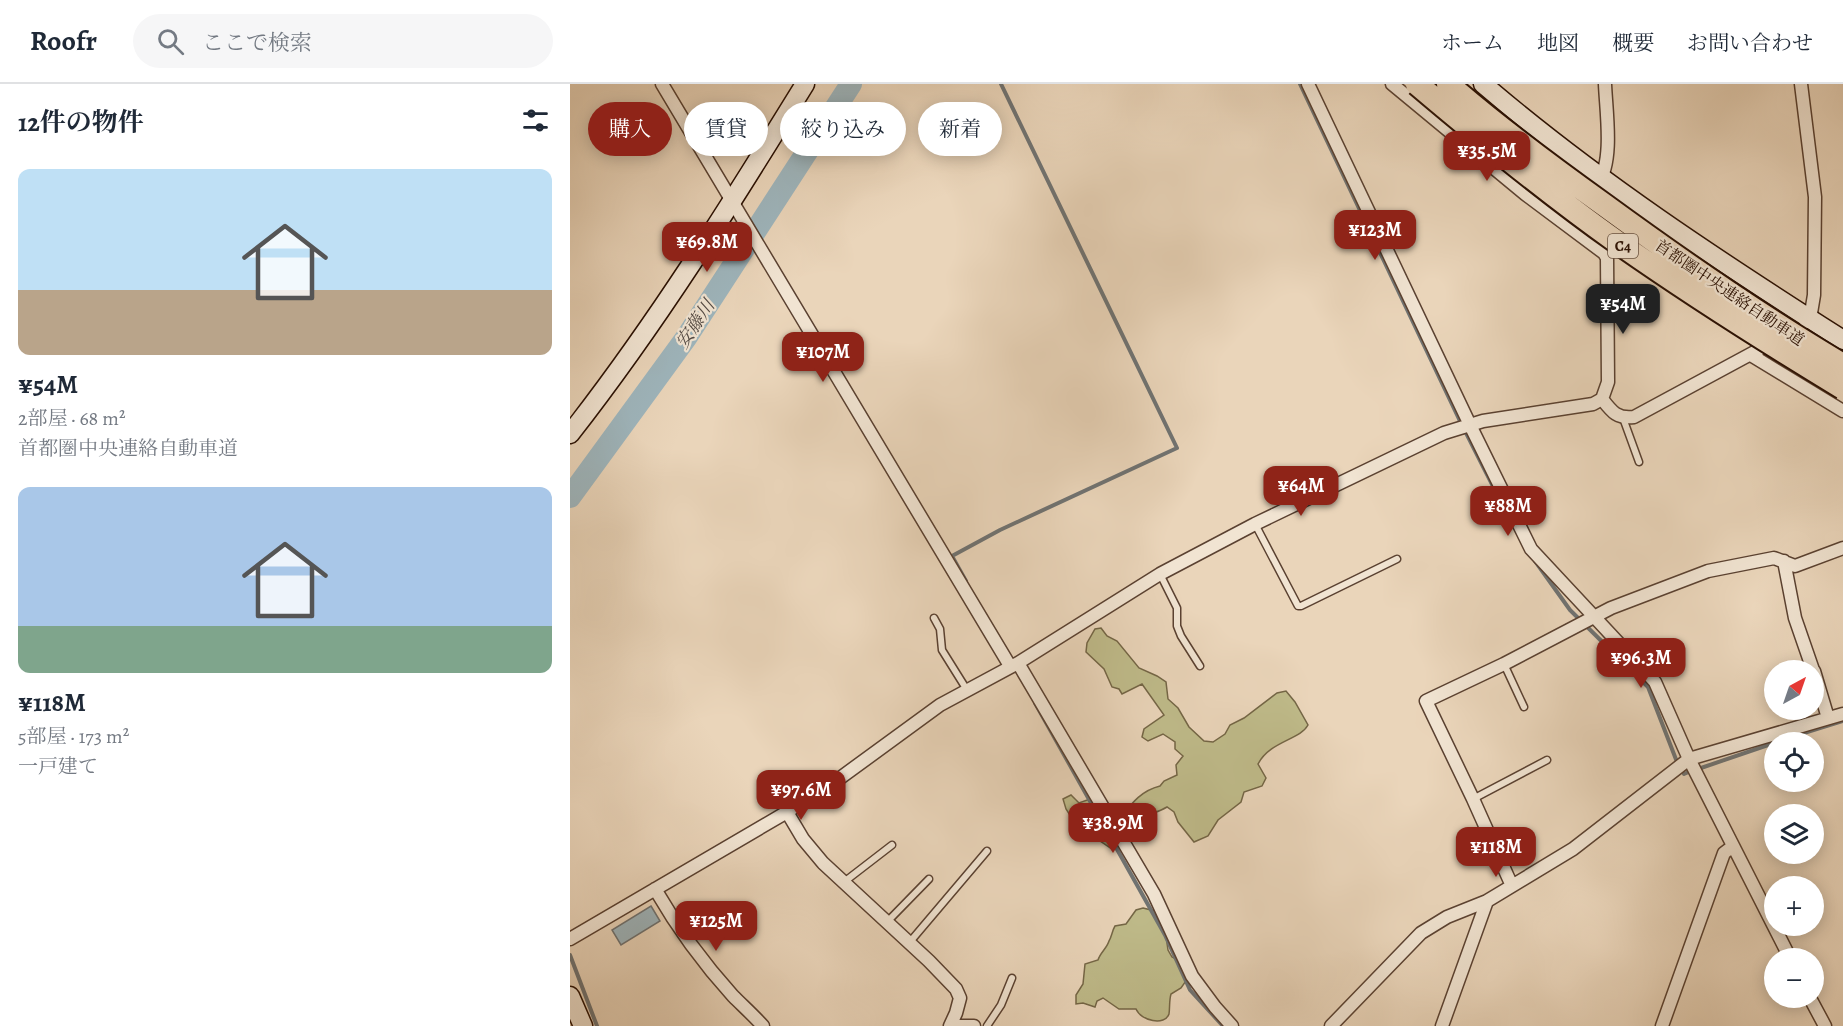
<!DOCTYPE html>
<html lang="ja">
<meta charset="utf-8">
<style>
body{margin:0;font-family:Alegreya,"Noto Serif JP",serif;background:#f6f6f7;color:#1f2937;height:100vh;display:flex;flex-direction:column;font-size:22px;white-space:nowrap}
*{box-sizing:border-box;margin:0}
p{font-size:20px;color:#747a83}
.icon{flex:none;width:33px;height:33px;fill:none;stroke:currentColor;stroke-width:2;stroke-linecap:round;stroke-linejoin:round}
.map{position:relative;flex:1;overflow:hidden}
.sheet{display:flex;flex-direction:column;background:#fff;width:570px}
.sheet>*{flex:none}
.guide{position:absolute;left:18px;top:18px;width:570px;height:54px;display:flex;gap:12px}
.needle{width:39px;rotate:40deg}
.controls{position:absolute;left:1194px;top:576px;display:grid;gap:12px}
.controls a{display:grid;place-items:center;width:60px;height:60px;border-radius:50%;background:#fff;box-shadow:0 3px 15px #0003;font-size:30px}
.price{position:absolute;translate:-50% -51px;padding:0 14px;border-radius:12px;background:#8f2418;color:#fff;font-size:20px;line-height:39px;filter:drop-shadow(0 2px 3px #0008)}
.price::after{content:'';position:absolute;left:50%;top:36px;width:18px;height:14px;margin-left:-9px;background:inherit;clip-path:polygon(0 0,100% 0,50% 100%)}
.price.active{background:#222;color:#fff}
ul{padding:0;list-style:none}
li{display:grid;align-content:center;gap:12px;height:318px;padding:0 18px}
li span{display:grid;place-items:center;height:186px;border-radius:12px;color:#555}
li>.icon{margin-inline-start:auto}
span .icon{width:108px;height:108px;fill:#fffc;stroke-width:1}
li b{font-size:26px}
h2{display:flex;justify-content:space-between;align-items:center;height:72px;padding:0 18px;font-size:26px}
.chip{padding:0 21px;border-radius:27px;background:#fff;box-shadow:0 3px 15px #0003;font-size:21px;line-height:54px}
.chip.active{background:#8f2418;color:#fff}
header{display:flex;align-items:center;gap:36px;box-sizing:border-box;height:84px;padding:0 30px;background:#fff;border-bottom:2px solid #e0e1e3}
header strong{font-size:28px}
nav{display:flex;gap:33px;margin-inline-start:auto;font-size:21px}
.search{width:420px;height:54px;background:#f6f6f7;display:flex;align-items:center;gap:15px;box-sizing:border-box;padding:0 21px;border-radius:33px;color:#747a83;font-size:22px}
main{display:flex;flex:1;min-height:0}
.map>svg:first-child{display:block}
</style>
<header>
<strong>Roofr</strong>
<div class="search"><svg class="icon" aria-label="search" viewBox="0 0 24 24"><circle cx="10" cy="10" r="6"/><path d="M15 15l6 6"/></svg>ここで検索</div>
<nav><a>ホーム</a><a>地図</a><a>概要</a><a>お問い合わせ</a></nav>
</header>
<main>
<section class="sheet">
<h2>12件の物件<svg class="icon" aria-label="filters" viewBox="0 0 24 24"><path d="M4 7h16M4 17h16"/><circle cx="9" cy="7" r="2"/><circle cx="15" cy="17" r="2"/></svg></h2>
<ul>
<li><span style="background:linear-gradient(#bfe0f5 65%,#b9a48a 0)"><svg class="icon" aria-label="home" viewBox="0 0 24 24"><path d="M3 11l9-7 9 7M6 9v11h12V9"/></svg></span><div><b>¥54M</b><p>2部屋 · 68 m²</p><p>首都圏中央連絡自動車道</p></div></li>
<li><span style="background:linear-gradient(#a9c7e8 75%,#7fa58c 0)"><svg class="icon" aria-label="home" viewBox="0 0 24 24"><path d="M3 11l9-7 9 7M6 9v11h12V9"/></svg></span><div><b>¥118M</b><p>5部屋 · 173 m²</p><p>一戸建て</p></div></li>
</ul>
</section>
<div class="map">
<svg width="1273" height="942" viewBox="0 0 1273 942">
<rect width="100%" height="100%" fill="#ead5ba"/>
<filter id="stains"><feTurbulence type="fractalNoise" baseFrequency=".00333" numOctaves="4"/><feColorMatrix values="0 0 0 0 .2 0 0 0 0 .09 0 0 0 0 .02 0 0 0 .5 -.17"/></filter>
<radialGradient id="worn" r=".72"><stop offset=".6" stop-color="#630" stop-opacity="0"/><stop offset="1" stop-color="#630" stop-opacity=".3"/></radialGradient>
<path fill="#bfbb8a" stroke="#746646" stroke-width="1.5" d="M531 544 537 552 547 557 569 584 587 592 596 598 598 615 608 624 619 643 634 657 643 658 655 650 660 641 674 634 707 609 716 607 725 618 738 641C730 656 700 657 688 680L696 694 692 702 674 708 671 718 648 736 638 752 624 758 608 738 604 728 597 723C585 730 570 732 561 742L563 747 560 751 549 757 547 762 542 765 527 755 514 753 496 725 493 715 501 711 509 719 523 714 542 744C558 726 566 708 590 702L594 697 607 691 606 681 613 672 605 665V658L593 650 578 657 572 653 574 645 594 631 572 600 552 610 549 605 542 603 534 585 516 568 517 559 525 545Z
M573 824 585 827 595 845 598 866 602 873 610 877 618 894 611 904 601 910C599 917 600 923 599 930 595 942 571 937 566 925H549L533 914 527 917 525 923 513 919 506 920V911L513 900 515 880 528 876C530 869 537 864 539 857 542 852 542 847 545 842L556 840 566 826Z"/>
<path fill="#9eb5bc" stroke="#707372" stroke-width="1.5" d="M81 822 90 837 51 861 42 846Z"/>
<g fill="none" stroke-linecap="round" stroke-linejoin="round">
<path stroke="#707372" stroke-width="4" d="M730 0 889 335 942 440
M965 477 1000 526 1078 603 1107 678 1114 690 1121 687
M396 497 382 472 430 446 607 364 431 0
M465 619 595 851 620 906 653 942
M1205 658 1273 637
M1128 685 1204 659
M0 871 27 942"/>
<path stroke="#9eb5bc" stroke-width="22" d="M0 413 116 254 281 0"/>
<defs>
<path id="lane" d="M1053 334 1069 378
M685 440 728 522H731L827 475
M590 490 607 524V542L611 552 630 582
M364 534 370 545 372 566 397 606
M934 580 954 623
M903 715 977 676
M274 798 322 761
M317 838 359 795
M339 859 417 767
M417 942 431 921 442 894"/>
<path id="street" d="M92 0 440 582
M738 0 900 341 961 465 1085 598 1119 675 1220 874
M822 0 955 110 1034 169 1037 174 1038 298 1032 315C1042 328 1047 335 1064 333L1203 258
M1231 0 1245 113 1244 211 1240 235 1236 238
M1028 99C1044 77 1036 27 1035 0
M1181 271 1273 327
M1214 477 1225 534 1243 586
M448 579 584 810 622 892 645 923 662 942
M1244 587 1258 634
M217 728 233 755 253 779 359 877 386 905 390 914 386 929 380 942
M942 802 903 715 856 617 934 580 1041 524 1138 487 1204 474 1225 482 1273 464
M85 805C107 843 133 879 163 912 173 922 184 932 193 942
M0 855 217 728 266 697 370 621 448 579 590 490 685 440 874 349 913 337 1023 320 1032 315
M1240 914 1255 942
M380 942H404
M761 942 851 849 877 833 917 817 1003 765 1119 675 1273 630
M872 942 917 817
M1092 942 1154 769 1162 763"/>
<path id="secondary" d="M913 0C1025 96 1149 177 1273 256
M0 350C87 239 161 120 235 0
M0 912 13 942"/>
</defs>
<use href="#lane" stroke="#5a4131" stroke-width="9"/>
<use href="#street" stroke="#5a4131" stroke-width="15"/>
<use href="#secondary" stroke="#2a1003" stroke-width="21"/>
<use href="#lane" stroke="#f1e4d2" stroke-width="6"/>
<use href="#street" stroke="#f1e4d2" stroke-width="12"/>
<use href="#secondary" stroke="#f1e4d2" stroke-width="18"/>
<defs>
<path id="highway-bridge" d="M847 0C912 55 978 109 1047 158 1121 210 1197 258 1273 304
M878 0C927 43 980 82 1033 120 1111 177 1190 232 1273 281"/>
</defs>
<use href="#highway-bridge" stroke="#2a1003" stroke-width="26" stroke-linecap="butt"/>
<use href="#highway-bridge" stroke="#ead5ba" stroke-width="22"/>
</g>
<g text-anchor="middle" stroke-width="4.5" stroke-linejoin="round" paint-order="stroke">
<rect fill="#f1e4d2" stroke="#665041" stroke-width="1.5" x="1038" y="150" width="30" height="24" rx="4.5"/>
<g font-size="15" font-weight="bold" fill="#2a1003">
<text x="1053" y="167">C4</text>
</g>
<g font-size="16" fill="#2a1003" stroke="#f1e4d2">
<text transform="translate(1160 208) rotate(34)" y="6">首都圏中央連絡自動車道</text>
</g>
<g font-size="18" font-style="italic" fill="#534a44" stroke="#f1e4d2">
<text transform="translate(125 240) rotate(-56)" y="6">安藤川</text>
</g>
</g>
<rect width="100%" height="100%" filter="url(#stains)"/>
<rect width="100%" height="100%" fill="url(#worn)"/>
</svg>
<div class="controls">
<a><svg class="needle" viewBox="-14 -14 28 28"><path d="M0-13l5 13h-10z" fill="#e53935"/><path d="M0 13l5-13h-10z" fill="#747a83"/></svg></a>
<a><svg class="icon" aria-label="locate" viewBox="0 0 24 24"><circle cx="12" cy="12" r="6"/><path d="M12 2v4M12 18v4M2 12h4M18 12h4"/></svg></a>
<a><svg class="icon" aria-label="layers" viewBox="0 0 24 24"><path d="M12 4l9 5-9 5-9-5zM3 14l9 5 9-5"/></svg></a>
<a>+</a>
<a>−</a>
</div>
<b class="price" style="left:917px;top:98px">¥35.5M</b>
<b class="price" style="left:805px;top:177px">¥123M</b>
<b class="price" style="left:137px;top:189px">¥69.8M</b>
<b class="price active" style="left:1053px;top:251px">¥54M</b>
<b class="price" style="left:253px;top:299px">¥107M</b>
<b class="price" style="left:731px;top:433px">¥64M</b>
<b class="price" style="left:938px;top:453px">¥88M</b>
<b class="price" style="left:1071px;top:605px">¥96.3M</b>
<b class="price" style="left:231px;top:737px">¥97.6M</b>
<b class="price" style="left:543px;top:770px">¥38.9M</b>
<b class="price" style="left:926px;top:794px">¥118M</b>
<b class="price" style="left:146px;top:868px">¥125M</b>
<div class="guide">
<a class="chip active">購入</a>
<a class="chip">賃貸</a>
<a class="chip">絞り込み</a>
<a class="chip">新着</a>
</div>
</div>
</main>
